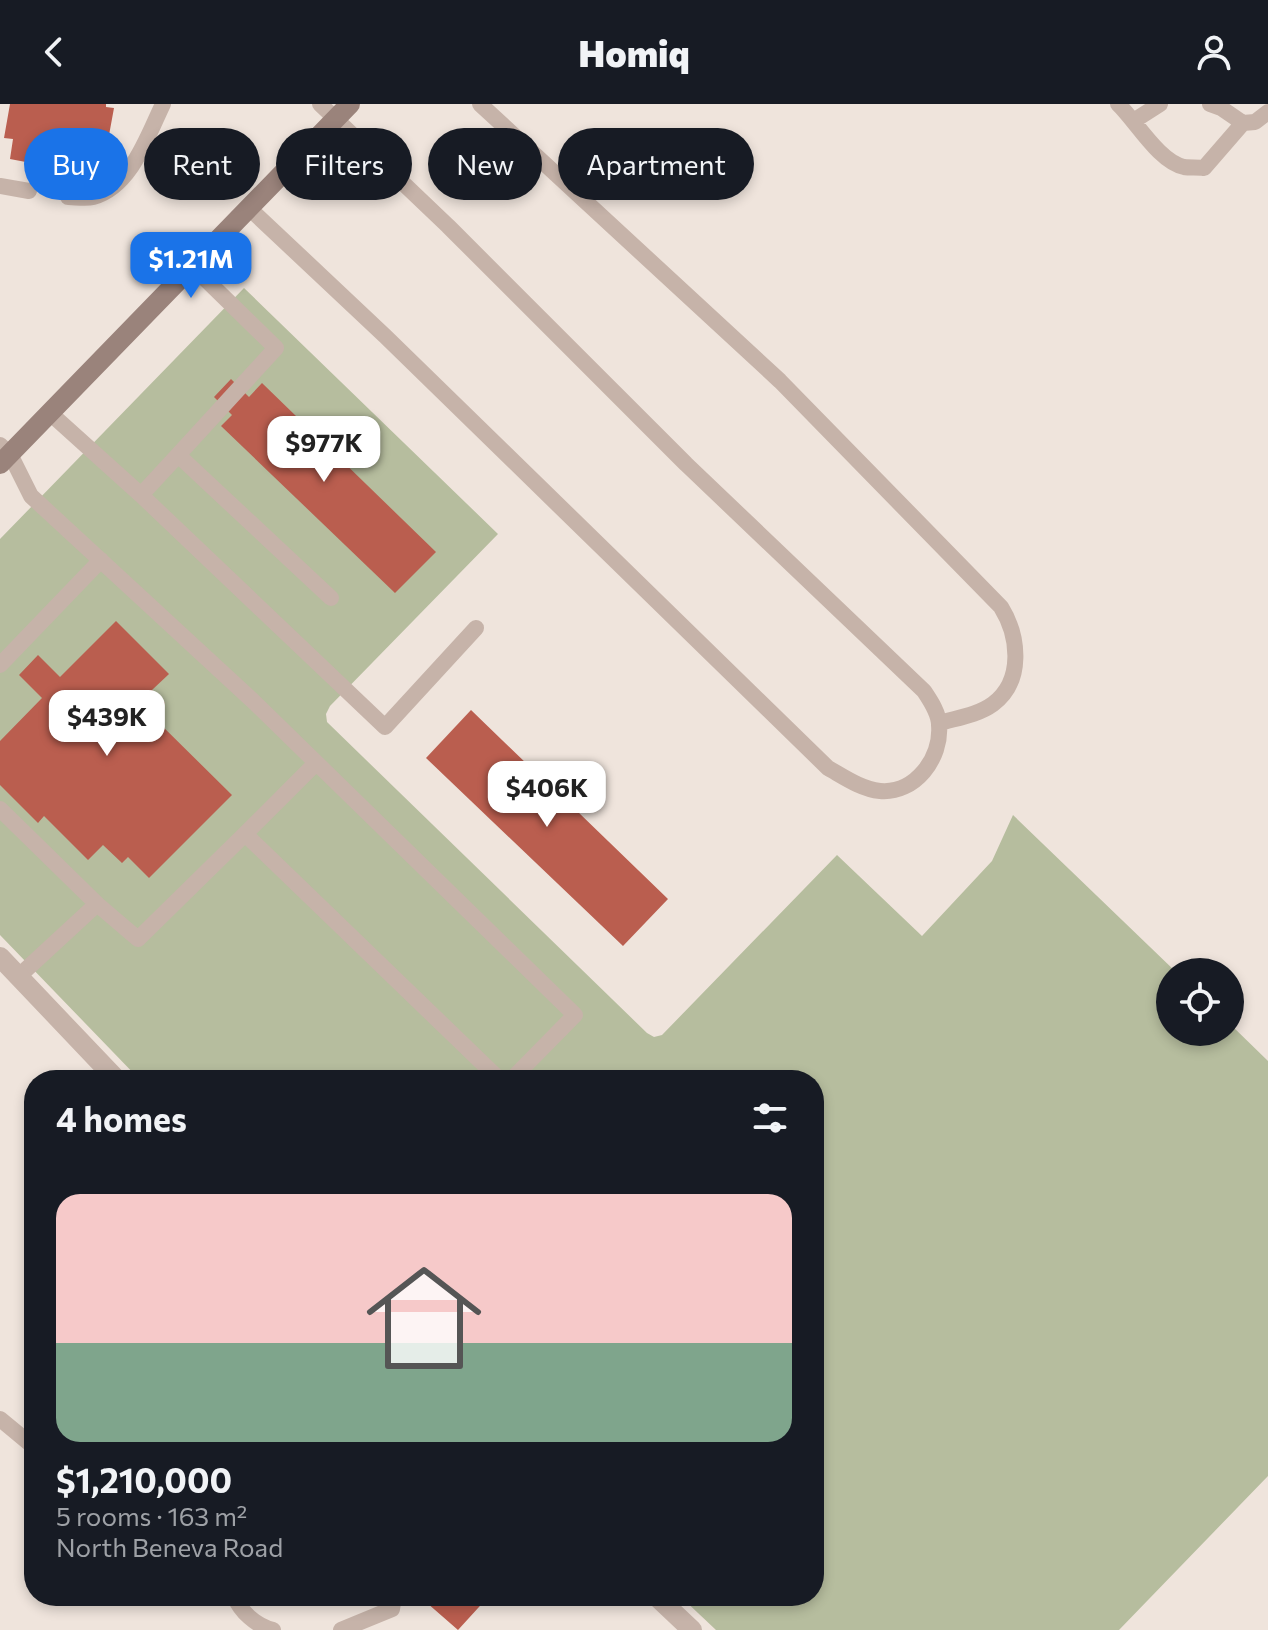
<!DOCTYPE html>
<meta charset="utf-8">
<style>
body{margin:0;font-family:Commissioner,sans-serif;background:#242831;color:#f1f3f6;height:100vh;display:flex;flex-direction:column;font-size:30px;white-space:nowrap}
*{box-sizing:border-box;margin:0}
p{font-size:26px;color:#9ea1a6}
.icon{flex:none;width:44px;height:44px;fill:none;stroke:currentColor;stroke-width:2;stroke-linecap:round;stroke-linejoin:round}
.map{position:relative;flex:1;overflow:hidden}
.drawer{position:absolute;left:24px;top:966px;width:800px;height:536px;display:flex;flex-direction:column;background:#171b24;border-radius:32px;box-shadow:0 4px 12px #0003}
.drawer>*{flex:none}
.banner{position:absolute;left:24px;top:24px;width:800px;height:72px;display:flex;gap:16px}
.controls{position:absolute;left:1156px;top:854px;display:grid;gap:16px}
.controls a{display:grid;place-items:center;width:88px;height:88px;border-radius:50%;background:#171b24;box-shadow:0 4px 12px #0003;font-size:40px}
.price{position:absolute;translate:-50% -68px;padding:0 18px;border-radius:16px;background:#fff;color:#222;font-size:26px;line-height:52px;filter:drop-shadow(0 2px 4px #0008)}
.price::after{content:'';position:absolute;left:50%;top:48px;width:24px;height:18px;margin-left:-12px;background:inherit;clip-path:polygon(0 0,100% 0,50% 100%)}
.price.active{background:#1a73e8;color:#fff}
ul{padding:0;list-style:none}
li{display:grid;align-content:center;gap:16px;height:424px;padding:0 32px}
li+li{border-top:2px solid #363941}
li span{display:grid;place-items:center;height:248px;border-radius:24px;color:#555}
li>.icon{margin-inline-start:auto}
span .icon{width:144px;height:144px;fill:#fffc;stroke-width:1}
li b{font-size:34px}
h2{display:flex;justify-content:space-between;align-items:center;height:96px;padding:0 32px;font-size:34px}
.pill{padding:0 28px;border-radius:36px;background:#171b24;box-shadow:0 4px 12px #0003;font-size:28px;line-height:72px}
.pill.active{background:#1a73e8;color:#fff}
header{display:flex;justify-content:space-between;align-items:center;height:104px;padding:0 32px;background:#171b24;font-size:36px;font-weight:800}
.map>svg:first-child{display:block}
</style>
<header><svg class="icon" aria-label="back" viewBox="0 0 24 24"><path d="M15 5l-7 7 7 7"/></svg>Homiq<svg class="icon" aria-label="person" viewBox="0 0 24 24"><circle cx="12" cy="8" r="4"/><path d="M4 21q1-7 8-7t8 7"/></svg></header>
<div class="map">
<svg width="1268" height="1526" viewBox="0 0 1268 1526">
<rect width="100%" height="100%" fill="#efe4dc"/>
<path fill="#b6bd9e" d="M244 184 498 430 330 602 326 610 327 618 647 929 654 933 662 931 837 751 922 832 992 757 1013 711 1176 868H1170V928H1230V920L1268 957V1372L1119 1526H716L680 1492H814V976H140L0 831V435Z"/>
<path fill="#ba5e4f" d="M10 0H106V3L114 4 107 42 100 41 94 71 10 55 13 35 4 34Z
M231 275 249 293 262 279 436 448 395 489 221 322 232 311 214 293Z
M116 517 169 570 152 586 165 599 152 612 232 691 149 774 128 753 122 759 103 741 88 756 44 712 38 719 0 681V637L42 594 19 571 38 551 60 573Z
M471 606 528 661 520 669 539 688 548 679 668 795 623 842 426 654Z
M419 1492H489L458 1526Z"/>
<g fill="none" stroke-linecap="round" stroke-linejoin="round">
<path stroke="#c6b3a9" stroke-width="16" d="M480 0 780 277 1001 503C1019 532 1024 577 993 600 978 611 957 614 940 619
M1118 0C1136 17 1159 58 1184 63 1190 64 1198 63 1204 64L1243 19 1255 18 1268 8
M1210 0 1221 4 1243 19
M1135 16 1160 0
M0 82 29 87
M68 93C75 93 86 95 93 93 131 83 148 31 163 0
M249 104 385 232 828 664C844 673 861 685 880 687 915 690 942 654 939 621 939 609 930 596 924 587L686 360 448 122 320 0
M192 162 276 244 178 351 331 494
M50 309 141 391 178 351
M0 341 10 350 31 392 252 596 575 911 511 976
M141 391 385 623 476 524
M0 561 101 456
M0 705 97 800 138 835 245 730 500 976
M245 730 316 659
M19 872 97 800
M0 1315 34 1343
M234 1492C241 1508 255 1521 273 1526
M341 1526 392 1505 394 1492"/>
<path stroke="#c6b3a9" stroke-width="20" d="M0 853 117 976
M656 1492 692 1526"/>
<path stroke="#9a837b" stroke-width="20" d="M0 360 350 0"/>
</g>
</svg>
<div class="controls">
<a><svg class="icon" aria-label="locate" viewBox="0 0 24 24"><circle cx="12" cy="12" r="6"/><path d="M12 2v4M12 18v4M2 12h4M18 12h4"/></svg></a>
</div>
<b class="price active" style="left:191px;top:196px">$1.21M</b>
<b class="price" style="left:324px;top:380px">$977K</b>
<b class="price" style="left:107px;top:654px">$439K</b>
<b class="price" style="left:547px;top:725px">$406K</b>
<div class="banner">
<a class="pill active">Buy</a>
<a class="pill">Rent</a>
<a class="pill">Filters</a>
<a class="pill">New</a>
<a class="pill">Apartment</a>
</div>
<section class="drawer">
<h2>4 homes<svg class="icon" aria-label="filters" viewBox="0 0 24 24"><path d="M4 7h16M4 17h16"/><circle cx="9" cy="7" r="2"/><circle cx="15" cy="17" r="2"/></svg></h2>
<ul>
<li><span style="background:linear-gradient(#f6c9c9 60%,#7fa58c 0)"><svg class="icon" aria-label="home" viewBox="0 0 24 24"><path d="M3 11l9-7 9 7M6 9v11h12V9"/></svg></span><div><b>$1,210,000</b><p>5 rooms · 163 m²</p><p>North Beneva Road</p></div></li>
</ul>
</section>
</div>
